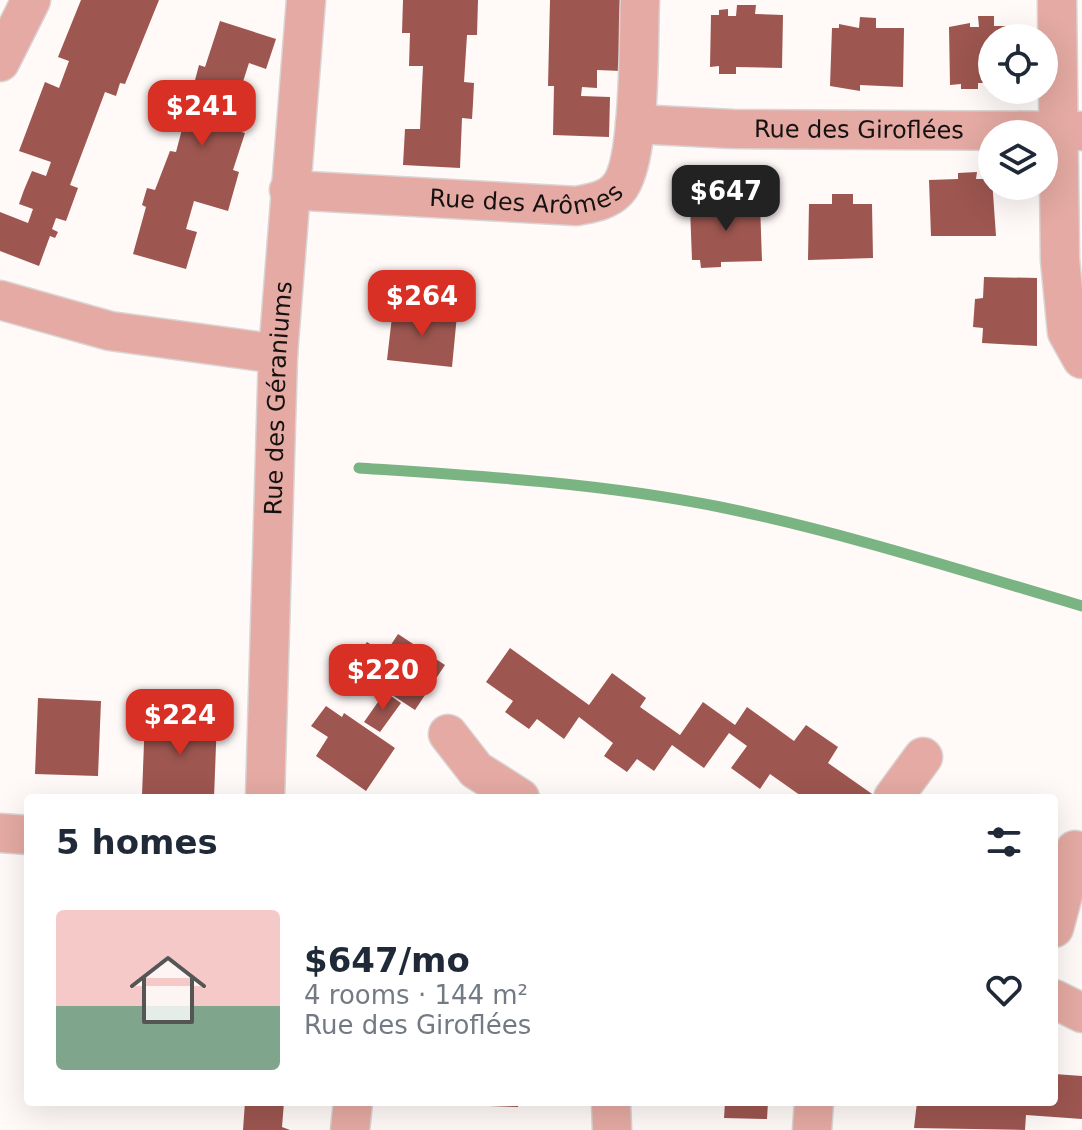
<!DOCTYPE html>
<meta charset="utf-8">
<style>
body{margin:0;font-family:"DejaVu Sans",sans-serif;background:#f6f6f7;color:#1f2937;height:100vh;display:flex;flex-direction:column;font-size:30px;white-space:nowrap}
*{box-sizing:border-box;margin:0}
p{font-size:26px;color:#747a83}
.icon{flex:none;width:44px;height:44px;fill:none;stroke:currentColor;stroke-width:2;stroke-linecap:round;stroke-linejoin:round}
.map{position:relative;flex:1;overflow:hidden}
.details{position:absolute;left:24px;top:794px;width:1034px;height:312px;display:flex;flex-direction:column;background:#fff;border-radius:8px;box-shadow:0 8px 32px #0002}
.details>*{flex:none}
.fabs{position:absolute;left:978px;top:24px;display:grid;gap:16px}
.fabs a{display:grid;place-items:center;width:80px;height:80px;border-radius:50%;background:#fff;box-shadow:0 8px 32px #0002;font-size:40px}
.price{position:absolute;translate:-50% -68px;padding:0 18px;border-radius:16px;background:#d93025;color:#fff;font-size:26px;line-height:52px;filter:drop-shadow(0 2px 4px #0008)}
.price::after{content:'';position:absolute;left:50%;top:48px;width:24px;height:18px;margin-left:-12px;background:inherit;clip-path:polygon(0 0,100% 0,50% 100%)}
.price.active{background:#222;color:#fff}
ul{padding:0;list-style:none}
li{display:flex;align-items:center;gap:24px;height:200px;padding:0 32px}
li+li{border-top:2px solid #e0e1e3}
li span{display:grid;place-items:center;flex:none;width:224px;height:160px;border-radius:8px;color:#555}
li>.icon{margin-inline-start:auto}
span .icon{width:96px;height:96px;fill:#fffc;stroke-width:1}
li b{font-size:34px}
h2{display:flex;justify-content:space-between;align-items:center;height:96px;padding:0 32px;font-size:34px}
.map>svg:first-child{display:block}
</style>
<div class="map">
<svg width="1082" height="1130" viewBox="0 0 1082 1130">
<rect width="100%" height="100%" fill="#fff9f8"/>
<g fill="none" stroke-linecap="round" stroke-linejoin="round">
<path stroke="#7ab483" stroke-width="11" d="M359 468C480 476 601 483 720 507 842 532 963 571 1082 606"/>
</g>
<path fill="#9d5650" d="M81 0H159L125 84 120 83 116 96 105 92 70 185 78 188 66 221 56 218 52 229 58 232 55 238 50 236 39 266 0 251V212L28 223 33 209 19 204 24 190 32 171 46 176 51 162 19 151 45 82 59 88 69 61 58 57Z
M403 0H478L477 35H467L464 82 474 83 473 103 472 119 462 118 460 168 403 165 405 129H420L423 66H409L410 33H402Z
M550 0H623L621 71 597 70V88L582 87 581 96 610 97 609 137 553 135 554 86H548Z
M737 5H756L755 14 783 15 782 68 736 67V74H719V66L710 67 711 15H719V10L728 9V16H736Z
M978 16H994V26H1022V38H992V83H978V89H961V84L950 85 949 27 970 23V27H979Z
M860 17 876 18V28H904L903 87 860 85V91L830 86 832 28H839V24L859 28Z
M220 21 276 39 266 69 249 63 228 128 245 133 233 170 239 172 228 211 194 201 186 229 197 232 186 269 133 254 146 207 142 205 147 188 155 190 170 151 176 152 199 65 205 67Z
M977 172 976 179H992L996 236H931L929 180 958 179V173Z
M832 194H853V204H872L873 258 808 260 809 204H832Z
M735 196 734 204 760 203 762 261 721 262V267L701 268 700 260H692L690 207H697V200H707V208H717V197Z
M984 277 1037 278V346L982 343 983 328 973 327 975 299 983 298Z
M393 308 457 315 452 367 387 360Z
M398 634 445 665 415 710 368 679 371 675 353 662 367 642 385 654Z
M510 648 589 705 612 673 646 698 640 707 680 735 703 702 735 725 747 707 794 741 806 725 838 747 828 763 875 796 804 798 770 774 760 789 731 768 747 746 729 733 704 768 672 745 654 771 637 759 627 772 604 756 613 743 579 717 564 739 537 719 529 729 505 712 513 701 486 682Z
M385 692 401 703 380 732 364 722Z
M38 698 101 701 98 776 35 774Z
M326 706 342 717 344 713 395 748 366 791 316 756 328 737 311 726Z
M145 717 217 719 214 798 142 795Z
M1054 1074 1082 1076V1119L1026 1115 1025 1130 914 1128 917 1102H1054Z
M245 1102H284L282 1127 290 1130H243Z
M461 1102H519L518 1107 461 1105Z
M725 1102H768L767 1119 724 1118Z"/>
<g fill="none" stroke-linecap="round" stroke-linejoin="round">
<defs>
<g id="minor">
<path d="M1057 0 1060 260 1067 332 1082 359"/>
<path d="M0 62 31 0"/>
<path id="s1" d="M635 124 733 129 1082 131"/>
<path id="s2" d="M289 190 577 206C591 203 607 201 617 190 642 165 638 38 640 0"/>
<path d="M0 300 110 331 278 354"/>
<path d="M448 734 476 770 520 798"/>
<path id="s3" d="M265 798 278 354 306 0"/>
<path d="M893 798 923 757"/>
<path d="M0 833 28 835"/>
<path d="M1054 928 1075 850"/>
<path d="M1054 999 1082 1013"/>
<path d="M611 1102 612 1130"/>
<path d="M350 1130 353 1102"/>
<path d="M812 1130 814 1102"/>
</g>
</defs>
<use href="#minor" stroke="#dad4d3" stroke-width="41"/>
<use href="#minor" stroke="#e4aaa3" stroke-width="38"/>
</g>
<g text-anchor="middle" stroke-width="6" stroke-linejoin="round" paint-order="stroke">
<g font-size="24" fill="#151110" stroke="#fff">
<text dy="8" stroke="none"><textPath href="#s1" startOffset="224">Rue des Giroflées</textPath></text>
<text dy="8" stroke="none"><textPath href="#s2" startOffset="238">Rue des Arômes</textPath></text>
<text dy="8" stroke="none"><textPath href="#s3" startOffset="400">Rue des Géraniums</textPath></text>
</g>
</g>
</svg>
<div class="fabs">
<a><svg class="icon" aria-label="locate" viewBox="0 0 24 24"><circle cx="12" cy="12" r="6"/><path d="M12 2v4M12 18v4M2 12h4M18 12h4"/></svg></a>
<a><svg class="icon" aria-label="layers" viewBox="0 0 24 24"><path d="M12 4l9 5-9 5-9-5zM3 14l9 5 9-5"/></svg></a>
</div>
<b class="price" style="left:202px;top:148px">$241</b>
<b class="price active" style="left:726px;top:233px">$647</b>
<b class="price" style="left:422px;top:338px">$264</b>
<b class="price" style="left:383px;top:712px">$220</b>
<b class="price" style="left:180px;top:757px">$224</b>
<section class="details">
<h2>5 homes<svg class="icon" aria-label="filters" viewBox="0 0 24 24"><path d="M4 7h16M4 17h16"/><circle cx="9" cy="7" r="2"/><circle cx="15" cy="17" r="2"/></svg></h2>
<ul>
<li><span style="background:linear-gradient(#f6c9c9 60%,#7fa58c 0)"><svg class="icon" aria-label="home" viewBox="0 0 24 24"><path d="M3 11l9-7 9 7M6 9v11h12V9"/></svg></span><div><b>$647/mo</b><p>4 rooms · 144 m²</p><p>Rue des Giroflées</p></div><svg class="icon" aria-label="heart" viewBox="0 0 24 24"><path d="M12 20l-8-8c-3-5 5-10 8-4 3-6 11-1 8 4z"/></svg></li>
</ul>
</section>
</div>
